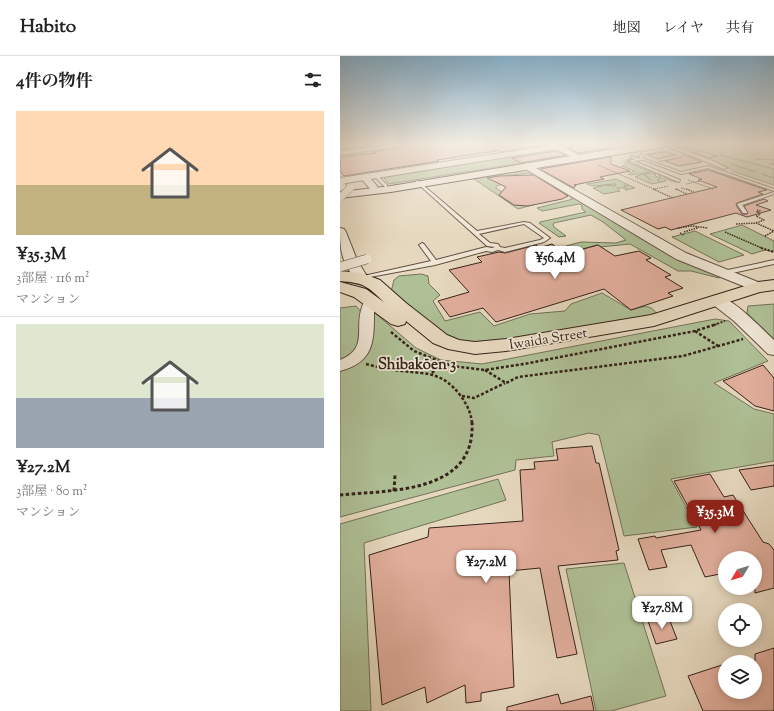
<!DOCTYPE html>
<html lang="ja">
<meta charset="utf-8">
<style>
body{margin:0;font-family:"Sorts Mill Goudy","Noto Serif JP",serif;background:#f2f2f2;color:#222;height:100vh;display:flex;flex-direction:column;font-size:15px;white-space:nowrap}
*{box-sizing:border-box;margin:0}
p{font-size:13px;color:#767676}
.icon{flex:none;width:22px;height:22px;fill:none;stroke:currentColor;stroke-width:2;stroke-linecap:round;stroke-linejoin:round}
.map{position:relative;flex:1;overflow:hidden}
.sheet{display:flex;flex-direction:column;background:#fff;width:340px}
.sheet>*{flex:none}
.needle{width:26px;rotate:232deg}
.controls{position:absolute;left:378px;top:495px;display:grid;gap:8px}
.controls a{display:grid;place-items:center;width:44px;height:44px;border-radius:50%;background:#fff;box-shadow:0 2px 10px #0003;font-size:20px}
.price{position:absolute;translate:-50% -34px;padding:0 9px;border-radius:8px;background:#fff;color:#222;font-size:13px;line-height:26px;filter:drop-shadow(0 1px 2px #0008)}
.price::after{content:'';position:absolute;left:50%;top:24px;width:12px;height:9px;margin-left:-6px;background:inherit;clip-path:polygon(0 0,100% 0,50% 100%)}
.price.on{background:#8f2418;color:#fff}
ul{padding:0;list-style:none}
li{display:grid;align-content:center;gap:8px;height:212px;padding:0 16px}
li+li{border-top:1px solid #e0e0e0}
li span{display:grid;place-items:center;height:124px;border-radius:0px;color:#555}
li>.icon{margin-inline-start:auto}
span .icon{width:72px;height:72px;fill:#fffc;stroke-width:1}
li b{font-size:17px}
h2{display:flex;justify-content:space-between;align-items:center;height:48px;padding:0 16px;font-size:17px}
header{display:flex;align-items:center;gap:24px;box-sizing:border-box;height:56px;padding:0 20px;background:#fff;border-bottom:1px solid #e0e0e0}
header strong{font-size:19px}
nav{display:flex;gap:22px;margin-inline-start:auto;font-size:14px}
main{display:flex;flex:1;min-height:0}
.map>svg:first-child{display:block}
</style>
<header>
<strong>Habito</strong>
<nav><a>地図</a><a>レイヤ</a><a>共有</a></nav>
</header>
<main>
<section class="sheet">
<h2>4件の物件<svg class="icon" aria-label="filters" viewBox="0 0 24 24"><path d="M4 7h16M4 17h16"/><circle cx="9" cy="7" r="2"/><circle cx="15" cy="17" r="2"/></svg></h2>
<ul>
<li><span style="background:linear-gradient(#ffd9b3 60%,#c2b280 0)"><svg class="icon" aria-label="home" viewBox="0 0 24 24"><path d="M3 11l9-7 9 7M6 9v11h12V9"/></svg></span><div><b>¥35.3M</b><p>3部屋 · 116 m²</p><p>マンション</p></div></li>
<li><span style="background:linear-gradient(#dfe7d0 60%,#9aa5b1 0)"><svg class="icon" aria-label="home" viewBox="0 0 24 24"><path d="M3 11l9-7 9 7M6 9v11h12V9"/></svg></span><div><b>¥27.2M</b><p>3部屋 · 80 m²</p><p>マンション</p></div></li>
</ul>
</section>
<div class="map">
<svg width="434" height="655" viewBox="0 0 434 655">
<rect width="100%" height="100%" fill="#e6d8be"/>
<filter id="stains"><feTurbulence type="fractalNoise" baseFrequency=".005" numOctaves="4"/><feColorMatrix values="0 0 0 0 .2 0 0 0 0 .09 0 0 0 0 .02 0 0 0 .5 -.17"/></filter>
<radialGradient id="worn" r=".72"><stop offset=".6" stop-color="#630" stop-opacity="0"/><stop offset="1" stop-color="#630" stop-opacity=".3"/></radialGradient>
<path fill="#afc096" stroke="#737258" d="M434 88V129L392 115 386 110 352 98 362 95 342 89Z
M210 93 227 100 49 128 42 119Z
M291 102 289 103 288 107 311 116 291 119 288 118 295 115 282 110 285 109 286 104Z
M185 114H189L382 220 379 222 351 215H338L290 188 260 191 257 189C246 192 237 196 226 190L241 186 276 187 286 184 263 166 251 159 214 167 213 168 214 171 226 180 219 181 199 167 200 166 246 156 242 153V149L239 148 202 155 197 152 233 143 228 139 221 137 212 129 189 117 154 121 164 128 156 130V132L163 137 159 139C172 149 178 152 196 148L178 153 134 123Z
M313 117 316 118 314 119 317 121H321L318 119H321L339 126C332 127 326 121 318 123V125H326L312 128 295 121 303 118 311 124 304 118Z
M276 123 295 132 285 134 287 130 284 129 285 132H277L280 135 264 138 253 132 266 129 275 130 276 128C267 128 253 132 247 128Z
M402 169 434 185V196L425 194 412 198 370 178Z
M355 175 404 199 379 206 332 181Z
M81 218 88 220 89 228 100 239 93 245 105 265 140 256 154 270 190 258 225 255 231 248 262 237 291 254C304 251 310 246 318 260L153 287 110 284 51 236 54 224 59 220Z
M434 248V283L407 257 408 250Z
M16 250 21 256 28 251 76 292 101 304 142 308 375 263 389 265 428 305 374 327 414 353 434 358V405L331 423 357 471 284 480 259 379 249 377 212 386 214 400 176 404 175 414 0 461V310L3 303 0 301V252Z
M158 423 166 444 24 487 31 655H0V468Z
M284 507 326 640 271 655H256L226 513Z"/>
<path fill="#e1ae9c" stroke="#37231b" d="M78 88H205V89L161 96 155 93 156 95 97 104 99 105 4 120 0 115V101L36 97 33 96Z
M239 88H270V92L239 97 228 92Z
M348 91 377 100 369 102 342 92Z
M216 95 226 99 181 107 172 102Z
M325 96 333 99 318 103 307 99Z
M343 98 362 106 339 110 325 105 342 101Z
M271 101V108L290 115 260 121 264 123 234 129H236L234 132 200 113Z
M368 114 427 134 418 136 423 138 397 147 396 149 402 158H407L408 157 404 150 424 143 428 145 416 149 431 154 407 161 396 157 331 174 325 171 318 173 281 154 377 131 358 124 362 123 349 118Z
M194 119 228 140 222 143 188 150 174 149 159 139 166 131 147 122 159 120Z
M212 188 225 198 258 189 275 200 299 195 311 202 306 204 331 219 325 221 343 232 328 237 333 240 291 254 264 233 156 266 143 252 110 261 98 245 129 236 109 214 142 206 137 201 159 196 165 197 196 189 199 192Z
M423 309 434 322V355L415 350 383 325Z
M252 390 256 407H259L279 494 276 495 278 504 218 510 237 598 217 602 200 512 169 515 174 631 141 637V645L126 647 125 629 87 647 85 631 42 649 29 499 88 481 89 472 183 465 180 414 195 413 194 406 218 404 216 393Z
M434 409V430L411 434 399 414Z
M370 418 384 441 393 439 423 486 429 488 434 494V532L415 537V502H385V517L365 521 351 489 321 494 327 511 309 514 298 483 315 480 316 482 361 474 334 425Z
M328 560 337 583 316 588 308 565Z
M434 592V655H363L348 620 385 608V636H415V598Z
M218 638 221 648 251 640 254 655H167V651Z"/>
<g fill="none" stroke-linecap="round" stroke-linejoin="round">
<defs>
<path id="service" d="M322 88H327L373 105 387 112 384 113Z
M325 92 341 97 342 100 320 105V103L338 99 325 94 305 98 302 102 341 116 368 110 434 133V135L368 112 341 118 304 104 294 105 340 124 339 126 289 105 295 103 291 102V100L299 102 303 96Z
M34 118H36L47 129V131H45L34 120Z
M77 124 137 175 184 166 190 167 210 182 204 186 165 196 158 194 152 196 146 195 95 209 19 223V221L91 205 79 189 82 187 84 188 96 204 146 191 152 192 155 191 147 190 76 126ZM184 168 204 182 200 184 165 192 160 191 158 188 150 187 139 178Z
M434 136V138L402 149 407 156V157H403L397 148Z
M434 204V208L383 219 380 217 383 215Z"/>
<path id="minor" d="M55 88H77L0 99V95Z
M220 88H238L216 93 213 91Z
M21 119H27L37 130V134H31L20 121Z
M0 124H3L7 132 0 135Z
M34 244 39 245 40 248 34 254C34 284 35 306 0 315V304C29 292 14 273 22 251L23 248Z"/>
<path id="tertiary" d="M18 88 17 90 0 93V89Z
M206 88H218L245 102 244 104H238L216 93 0 128V122L208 90Z
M187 107 346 197 423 228 426 231 423 234 418 236 413 234 336 203 184 112 182 110Z
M0 172 4 173 6 176 17 204 28 222 26 225 21 226 16 225C2 205 0 197 0 172Z
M377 239C395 244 420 271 434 284V299L428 298 394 265 371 247 369 244 371 241Z"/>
<path id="secondary" d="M304 88H327L323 91 51 136 0 142V136L51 130Z"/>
<path id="primary" d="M0 215 21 217 40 224 66 247 107 279 119 284 135 286 166 283 311 259 418 226 434 224V234L420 236 314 270 166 295 135 298 108 293 93 287 66 265 65 268 58 270 51 268 14 241 0 236V226L26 233 45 247C27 230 25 227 0 225Z"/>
</defs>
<use href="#service" stroke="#635044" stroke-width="2"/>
<use href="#minor" stroke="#635044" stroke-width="2"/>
<use href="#tertiary" stroke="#635044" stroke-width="2"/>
<use href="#secondary" stroke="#37231b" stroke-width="2"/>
<use href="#primary" stroke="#37231b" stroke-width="2"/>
<path stroke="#37231b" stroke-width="1" stroke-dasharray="1.5 1" stroke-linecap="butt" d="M430 88 434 91
M362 94 368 92
M380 99 434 113
M416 103 434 104
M391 108 416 116
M430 108H434
M258 109 316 134
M422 118 434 122
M348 124 373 133
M346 128 361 125
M341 132 349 134
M314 133 329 130
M335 133 338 134"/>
<path stroke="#37231b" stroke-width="1.5" stroke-dasharray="1.5 1" stroke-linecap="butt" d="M313 133 333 142
M336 133 347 138
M346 133 354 136
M417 154 420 155 417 156 420 157
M416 167 424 164 416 160 421 158
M396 168 416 167 434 175
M338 172 352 170 368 172
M344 176 357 172 356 170
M385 176 424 193
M340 177 344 179
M425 180 434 175"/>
<path stroke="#37231b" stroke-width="2" stroke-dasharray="2 1.5" stroke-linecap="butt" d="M421 192 434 196
M374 269 385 265"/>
<path stroke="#37231b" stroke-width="2.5" stroke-dasharray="3 2" stroke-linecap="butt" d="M355 275 378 290
M51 276 74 295 112 310 145 314 184 308 355 275 377 268
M26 308C38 311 50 314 62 315 88 318 102 316 120 339 126 347 131 356 132 367
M145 314 166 327 178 321 343 300 403 283
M92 317 103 306
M122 340 134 342 165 327"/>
<path stroke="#37231b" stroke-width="3" stroke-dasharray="3.5 2.5" stroke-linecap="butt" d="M54 435 55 419
M0 439C50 434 136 438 132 366"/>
<use href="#service" fill="#efe6d5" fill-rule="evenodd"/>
<use href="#minor" fill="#efe6d5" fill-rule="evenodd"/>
<use href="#tertiary" fill="#efe6d5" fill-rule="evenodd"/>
<use href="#secondary" fill="#efe6d5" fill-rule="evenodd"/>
<use href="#primary" fill="#e6d8be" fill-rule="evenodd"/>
<defs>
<path id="pedestrian-bridge-far2" d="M8 134 11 132"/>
<path id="pedestrian-bridge-far1" d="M0 142 9 133"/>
<path id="pedestrian-bridge" d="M0 211 27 203"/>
</defs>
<use href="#pedestrian-bridge-far2" stroke="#635044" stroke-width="6" stroke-linecap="butt"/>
<use href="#pedestrian-bridge-far1" stroke="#635044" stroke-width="8" stroke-linecap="butt"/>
<use href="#pedestrian-bridge" stroke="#635044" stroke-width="10" stroke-linecap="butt"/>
<use href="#pedestrian-bridge-far2" stroke="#efe6d5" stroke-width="5.5"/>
<use href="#pedestrian-bridge-far1" stroke="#efe6d5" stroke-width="7"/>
<use href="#pedestrian-bridge" stroke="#efe6d5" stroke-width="9"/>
</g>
<linearGradient id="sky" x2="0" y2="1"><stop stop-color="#87b6d4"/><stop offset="0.49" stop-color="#f4ede2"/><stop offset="1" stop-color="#f4ede2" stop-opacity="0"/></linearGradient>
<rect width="434" height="180" fill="url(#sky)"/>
<g text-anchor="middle" stroke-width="3.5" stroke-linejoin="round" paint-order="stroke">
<g font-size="14" fill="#37231b" stroke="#efe6d5">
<text transform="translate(208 282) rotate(-9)" y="5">Iwaida Street</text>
</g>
<g font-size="15" font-weight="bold" fill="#37231b" stroke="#efe6d5">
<text x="77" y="313">Shibakōen 3</text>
</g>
</g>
<rect width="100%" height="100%" filter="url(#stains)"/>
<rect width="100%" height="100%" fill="url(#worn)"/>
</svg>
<div class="controls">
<a><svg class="needle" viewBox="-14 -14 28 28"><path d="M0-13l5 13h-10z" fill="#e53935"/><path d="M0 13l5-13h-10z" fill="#767676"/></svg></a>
<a><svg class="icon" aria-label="locate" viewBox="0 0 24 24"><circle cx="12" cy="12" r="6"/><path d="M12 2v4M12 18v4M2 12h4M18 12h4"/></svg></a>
<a><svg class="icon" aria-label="layers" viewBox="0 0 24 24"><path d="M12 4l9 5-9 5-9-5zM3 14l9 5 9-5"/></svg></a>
</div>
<b class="price" style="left:215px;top:224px">¥56.4M</b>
<b class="price on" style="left:375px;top:478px">¥35.3M</b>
<b class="price" style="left:146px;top:528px">¥27.2M</b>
<b class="price" style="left:322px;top:574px">¥27.8M</b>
</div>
</main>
